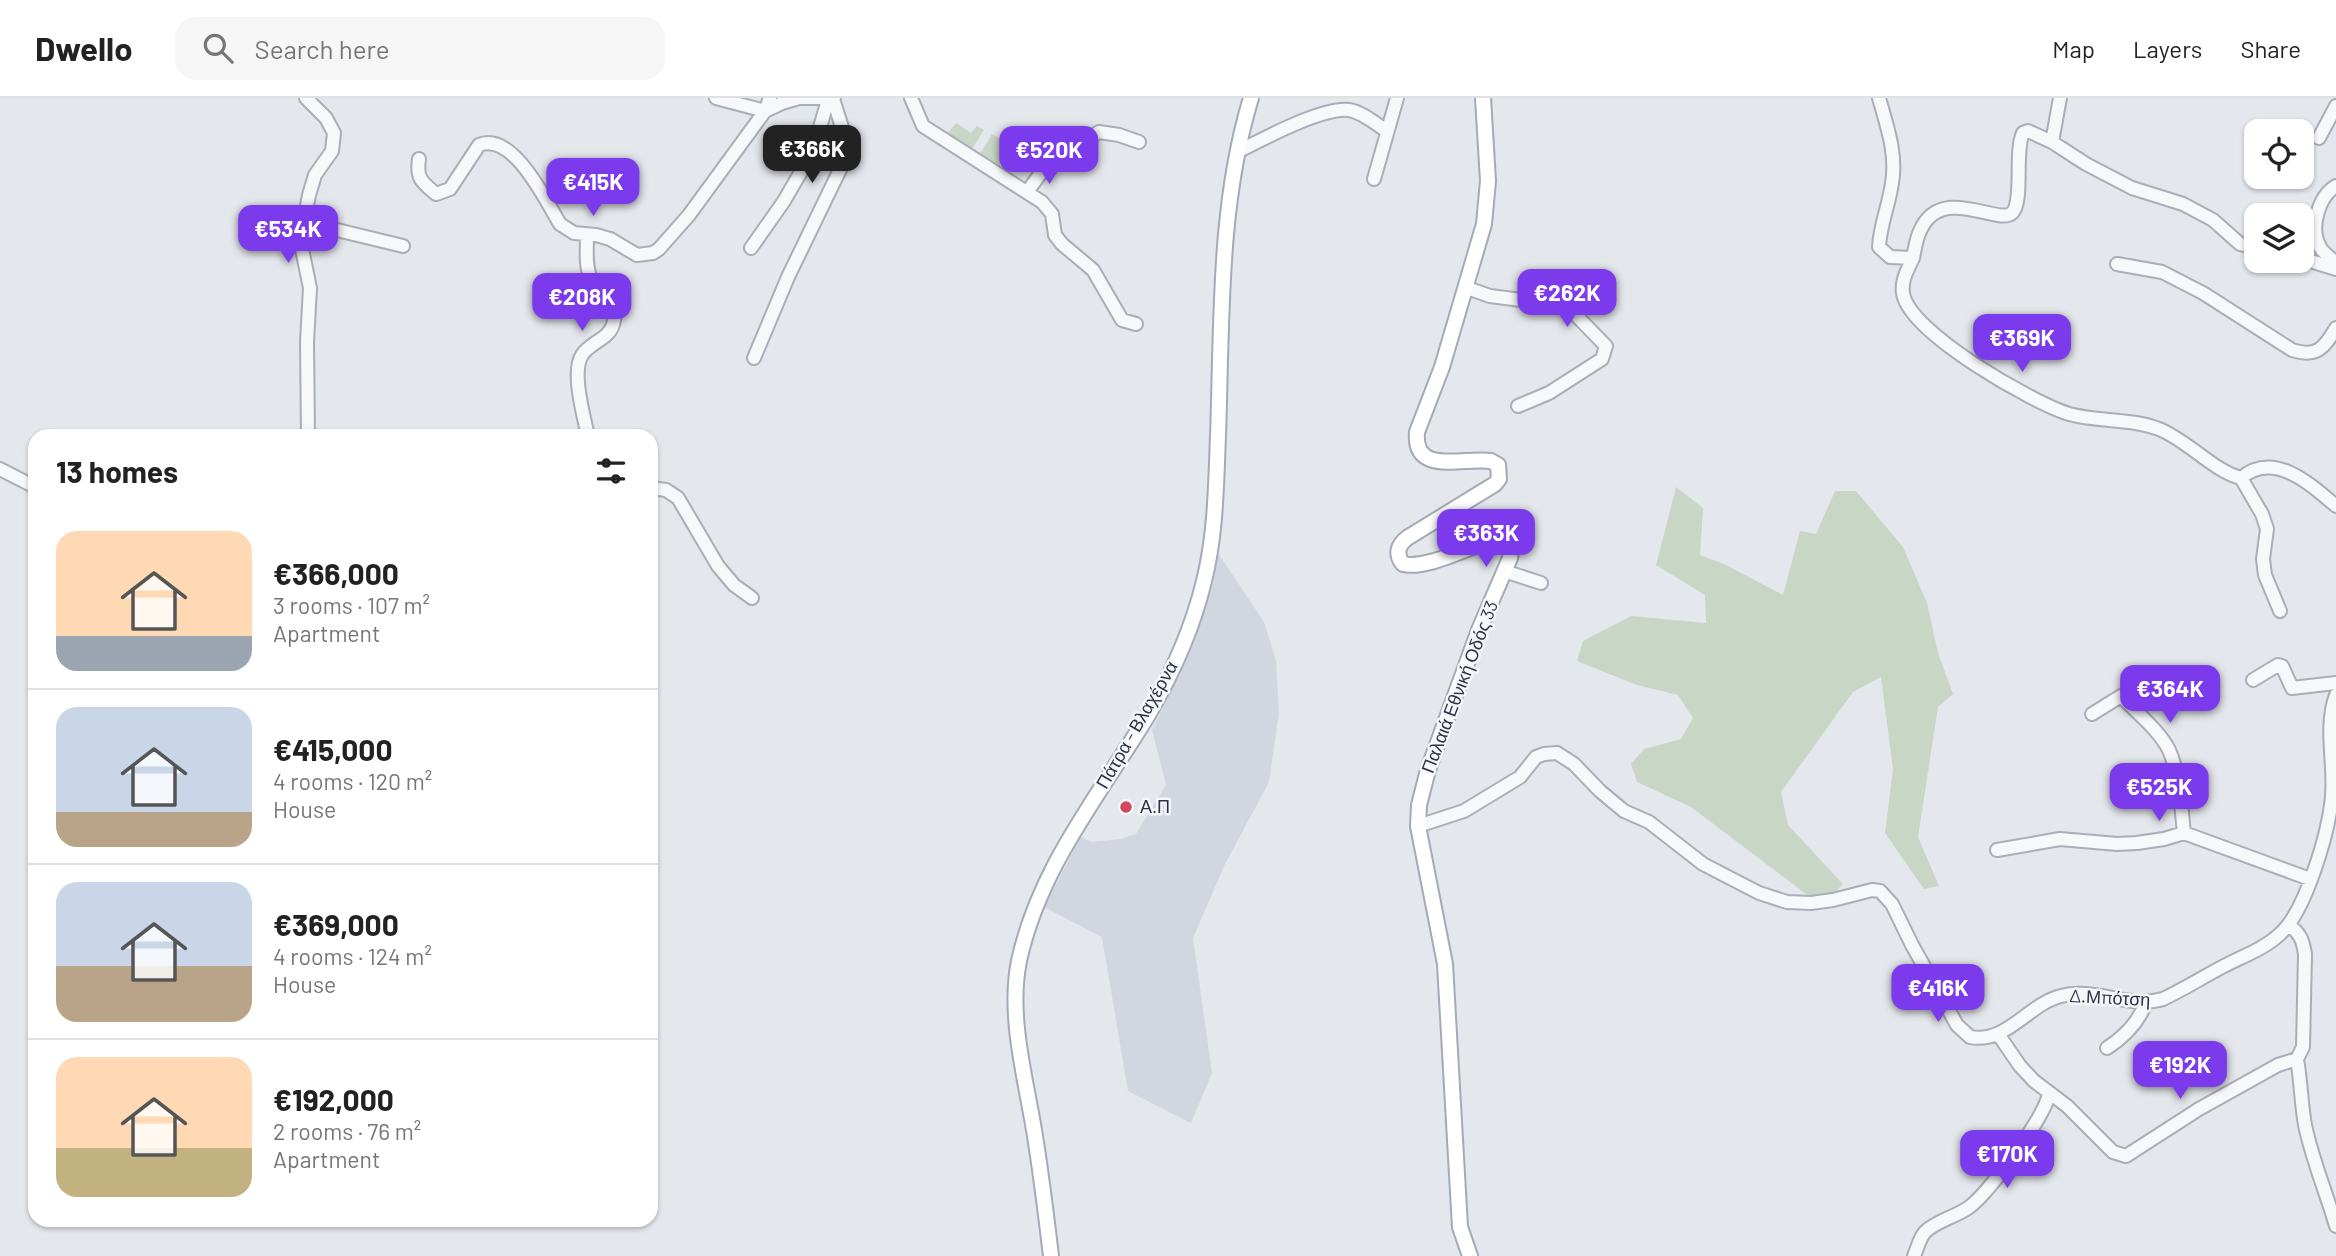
<!DOCTYPE html>
<meta charset="utf-8">
<style>
body{margin:0;font-family:Barlow,sans-serif;background:#f6f6f6;color:#222;height:100vh;display:flex;flex-direction:column;font-size:26px;white-space:nowrap}
*{box-sizing:border-box;margin:0}
p{font-size:23px;color:#767676}
.icon{flex:none;width:38px;height:38px;fill:none;stroke:currentColor;stroke-width:2;stroke-linecap:round;stroke-linejoin:round}
.map{position:relative;flex:1;overflow:hidden}
.panel{position:absolute;left:28px;top:331px;width:630px;height:798px;display:flex;flex-direction:column;background:#fff;border-radius:21px;box-shadow:0 2px 5px #0004}
.panel>*{flex:none}
.fabs{position:absolute;left:2244px;top:21px;display:grid;gap:14px}
.fabs a{display:grid;place-items:center;width:70px;height:70px;border-radius:14px;background:#fff;box-shadow:0 2px 5px #0004;font-size:35px}
.price{position:absolute;translate:-50% -60px;padding:0 16px;border-radius:14px;background:#7c3aed;color:#fff;font-size:23px;line-height:46px;filter:drop-shadow(0 2px 4px #0008)}
.price::after{content:'';position:absolute;left:50%;top:42px;width:21px;height:16px;margin-left:-10px;background:inherit;clip-path:polygon(0 0,100% 0,50% 100%)}
.price.selected{background:#222;color:#fff}
ul{padding:0;list-style:none}
li{display:flex;align-items:center;gap:21px;height:175px;padding:0 28px}
li+li{border-top:2px solid #e0e0e0}
li span{display:grid;place-items:center;flex:none;width:196px;height:140px;border-radius:21px;color:#555}
li>.icon{margin-inline-start:auto}
span .icon{width:84px;height:84px;fill:#fffc;stroke-width:1}
li b{font-size:30px}
h2{display:flex;justify-content:space-between;align-items:center;height:84px;padding:0 28px;font-size:30px}
header{display:flex;align-items:center;gap:42px;box-sizing:border-box;height:98px;padding:0 35px;background:#fff;border-bottom:2px solid #e0e0e0}
header strong{font-size:33px}
nav{display:flex;gap:38px;margin-inline-start:auto;font-size:24px}
.search{width:490px;height:63px;background:#f6f6f6;display:flex;align-items:center;gap:18px;box-sizing:border-box;padding:0 24px;border-radius:21px;color:#767676;font-size:26px}
.map>svg:first-child{display:block}
</style>
<header>
<strong>Dwello</strong>
<div class="search"><svg class="icon" aria-label="search" viewBox="0 0 24 24"><circle cx="10" cy="10" r="6"/><path d="M15 15l6 6"/></svg>Search here</div>
<nav><a>Map</a><a>Layers</a><a>Share</a></nav>
</header>
<div class="map">
<svg width="2336" height="1158" viewBox="0 0 2336 1158">
<rect width="100%" height="100%" fill="#e4e7ec"/>
<path fill="#d2d6de" d="M1218 455 1264 524 1276 563 1279 614 1269 684 1225 766 1193 840 1212 975 1191 1025 1128 993 1102 839 1044 809 1081 739 1091 744 1121 741 1136 736 1166 687 1152 632 1182 571 1202 521 1213 487Z"/>
<path fill="#c9d6c5" d="M956 25 971 35 977 28 984 32 970 54 945 38Z
M992 36 1011 47 998 71 978 59Z
M1676 389 1703 410 1700 457 1724 466 1783 497 1800 433 1816 436 1835 393H1856L1903 449 1927 505 1938 555 1953 596 1938 609 1918 739 1939 788 1924 791 1885 735 1893 671 1881 579 1853 594 1781 694 1788 727 1843 786 1822 808 1691 709 1637 684 1631 666 1644 651 1681 641 1693 620 1678 597 1637 587 1577 563 1583 543 1631 518 1706 525 1705 497 1656 467Z"/>
<g fill="none" stroke-linecap="round" stroke-linejoin="round">
<defs>
<path id="minor" d="M306 0 326 20 334 35 332 53 315 77 309 97 301 139 302 151 310 190 307 244 308 338
M716 0 765 13 782 5 799 0H834
M911 0 923 28 1042 104 1052 116 1055 137 1062 146 1093 172 1122 222 1136 226
M1879 0C1887 28 1897 56 1892 85 1889 107 1880 127 1879 149L1890 159 1913 160C1908 171 1901 182 1903 195 1908 234 2033 305 2069 316 2098 324 2130 320 2159 331 2187 342 2215 374 2241 380 2274 352 2310 386 2336 408
M2319 40 2336 8
M2052 44 2060 0
M1237 54C1263 41 1322 9 1349 12 1362 14 1376 26 1387 33
M419 61C416 81 422 84 436 96L450 91 479 47C513 33 546 103 560 126L574 135 596 137 610 141 637 157 653 155 659 151 689 117 765 13 770 0
M1374 81 1397 0
M2336 88C2319 98 2309 130 2320 149 2323 155 2331 160 2336 165
M1027 94 1043 72 1062 63 1084 43 1099 34 1119 37 1139 44
M304 124 403 148
M587 138C587 151 585 168 591 181 599 196 616 203 614 222 612 241 591 243 582 257 571 274 584 319 588 338
M751 150 784 103 813 53 828 2
M1913 160C1915 151 1916 141 1920 133 1941 85 1998 128 2012 115 2024 104 2014 54 2023 35L2028 33 2052 44 2086 66 2132 90 2183 106 2213 122 2240 146 2256 150
M2301 160 2336 171
M2117 166 2162 174 2203 195 2292 252C2317 260 2324 250 2336 230
M1467 190 1490 198 1567 208 1606 248 1602 261 1549 295 1518 308
M754 260 788 179 848 55V48L833 1
M0 371 35 389
M2241 380 2262 416 2267 431 2263 461 2265 477 2280 513
M651 390 666 392 678 400 718 468 734 487 752 500
M1504 473 1541 485
M2253 582 2278 567 2282 568 2292 590 2336 585
M2092 616 2121 598C2136 614 2159 632 2169 652 2180 677 2181 708 2184 735
M1418 728 1464 713 1520 679 1536 659 1544 656 1557 655 1574 666 1600 693 1624 713 1649 724 1703 766 1759 795 1787 804 1811 805 1833 802 1872 792 1880 793 1892 806 1912 847 1957 927 1970 939C2007 946 2028 906 2061 898 2094 889 2129 911 2163 901 2184 891 2203 879 2224 868 2243 858 2264 851 2280 836 2306 813 2329 733 2332 698 2335 664 2324 630 2336 597
M1997 752 2060 741 2117 746 2137 745 2164 741 2184 735 2310 781
M1998 936 2020 968 2034 983 2067 1008 2113 1054 2126 1058 2199 1011 2278 967 2297 961 2303 949 2305 856C2303 843 2300 834 2288 827
M2107 950C2124 939 2139 924 2146 904
M2297 961C2301 983 2301 1005 2305 1027 2312 1061 2326 1094 2336 1128
M1914 1158C1917 1151 1920 1139 1925 1134 1936 1123 1955 1119 1968 1110 1988 1096 2044 1020 2049 996"/>
<path id="major" d="M1051 1158C1046 1116 1041 1074 1034 1032 1025 978 1008 917 1019 863 1039 770 1100 696 1148 617 1172 576 1193 529 1204 483 1216 435 1216 386 1218 338 1222 225 1218 108 1251 0
M1470 1158 1460 1129 1445 866 1418 728 1419 707 1428 672 1479 532 1510 460 1512 446 1508 440 1500 439C1474 446 1428 472 1403 466 1395 456 1398 447 1407 440L1495 386 1499 381 1498 367 1491 363C1463 359 1413 378 1417 334L1442 269 1484 126 1488 83 1483 0"/>
</defs>
<use href="#minor" stroke="#a9aeb7" stroke-width="16"/>
<use href="#major" stroke="#a3abb8" stroke-width="18"/>
<use href="#minor" stroke="#f7f8fa" stroke-width="12"/>
<use href="#major" stroke="#fff" stroke-width="14"/>
</g>
<circle fill="#d1495b" stroke="#f4f6f9" stroke-width="2.5" cx="1126" cy="709" r="7"/>
<g text-anchor="middle" stroke-width="5" stroke-linejoin="round" paint-order="stroke">
<g font-size="18" fill="#2b3445" stroke="#f4f6f9">
<text transform="translate(1460 589) rotate(-69)" y="6">Παλαιά Εθνική Οδός 33</text>
<text transform="translate(1137 627) rotate(-60)" y="6">Πάτρα - Βλαχέρνα</text>
<text transform="translate(2110 900) rotate(3)" y="6">Δ.Μπότση</text>
</g>
<g font-size="18" fill="#2b3445" stroke="#f4f6f9" text-anchor="start">
<text x="1140" y="715">Α.Π</text>
</g>
</g>
</svg>
<div class="fabs">
<a><svg class="icon" aria-label="locate" viewBox="0 0 24 24"><circle cx="12" cy="12" r="6"/><path d="M12 2v4M12 18v4M2 12h4M18 12h4"/></svg></a>
<a><svg class="icon" aria-label="layers" viewBox="0 0 24 24"><path d="M12 4l9 5-9 5-9-5zM3 14l9 5 9-5"/></svg></a>
</div>
<b class="price selected" style="left:812px;top:87px">€366K</b>
<b class="price" style="left:1049px;top:88px">€520K</b>
<b class="price" style="left:593px;top:120px">€415K</b>
<b class="price" style="left:288px;top:167px">€534K</b>
<b class="price" style="left:1567px;top:231px">€262K</b>
<b class="price" style="left:582px;top:235px">€208K</b>
<b class="price" style="left:2022px;top:276px">€369K</b>
<b class="price" style="left:1486px;top:471px">€363K</b>
<b class="price" style="left:2170px;top:627px">€364K</b>
<b class="price" style="left:2159px;top:725px">€525K</b>
<b class="price" style="left:1938px;top:926px">€416K</b>
<b class="price" style="left:2180px;top:1003px">€192K</b>
<b class="price" style="left:2007px;top:1092px">€170K</b>
<section class="panel">
<h2>13 homes<svg class="icon" aria-label="filters" viewBox="0 0 24 24"><path d="M4 7h16M4 17h16"/><circle cx="9" cy="7" r="2"/><circle cx="15" cy="17" r="2"/></svg></h2>
<ul>
<li><span style="background:linear-gradient(#ffd9b3 75%,#9aa5b1 0)"><svg class="icon" aria-label="home" viewBox="0 0 24 24"><path d="M3 11l9-7 9 7M6 9v11h12V9"/></svg></span><div><b>€366,000</b><p>3 rooms · 107 m²</p><p>Apartment</p></div></li>
<li><span style="background:linear-gradient(#c9d6e8 75%,#b9a48a 0)"><svg class="icon" aria-label="home" viewBox="0 0 24 24"><path d="M3 11l9-7 9 7M6 9v11h12V9"/></svg></span><div><b>€415,000</b><p>4 rooms · 120 m²</p><p>House</p></div></li>
<li><span style="background:linear-gradient(#c9d6e8 60%,#b9a48a 0)"><svg class="icon" aria-label="home" viewBox="0 0 24 24"><path d="M3 11l9-7 9 7M6 9v11h12V9"/></svg></span><div><b>€369,000</b><p>4 rooms · 124 m²</p><p>House</p></div></li>
<li><span style="background:linear-gradient(#ffd9b3 65%,#c2b280 0)"><svg class="icon" aria-label="home" viewBox="0 0 24 24"><path d="M3 11l9-7 9 7M6 9v11h12V9"/></svg></span><div><b>€192,000</b><p>2 rooms · 76 m²</p><p>Apartment</p></div></li>
</ul>
</section>
</div>
